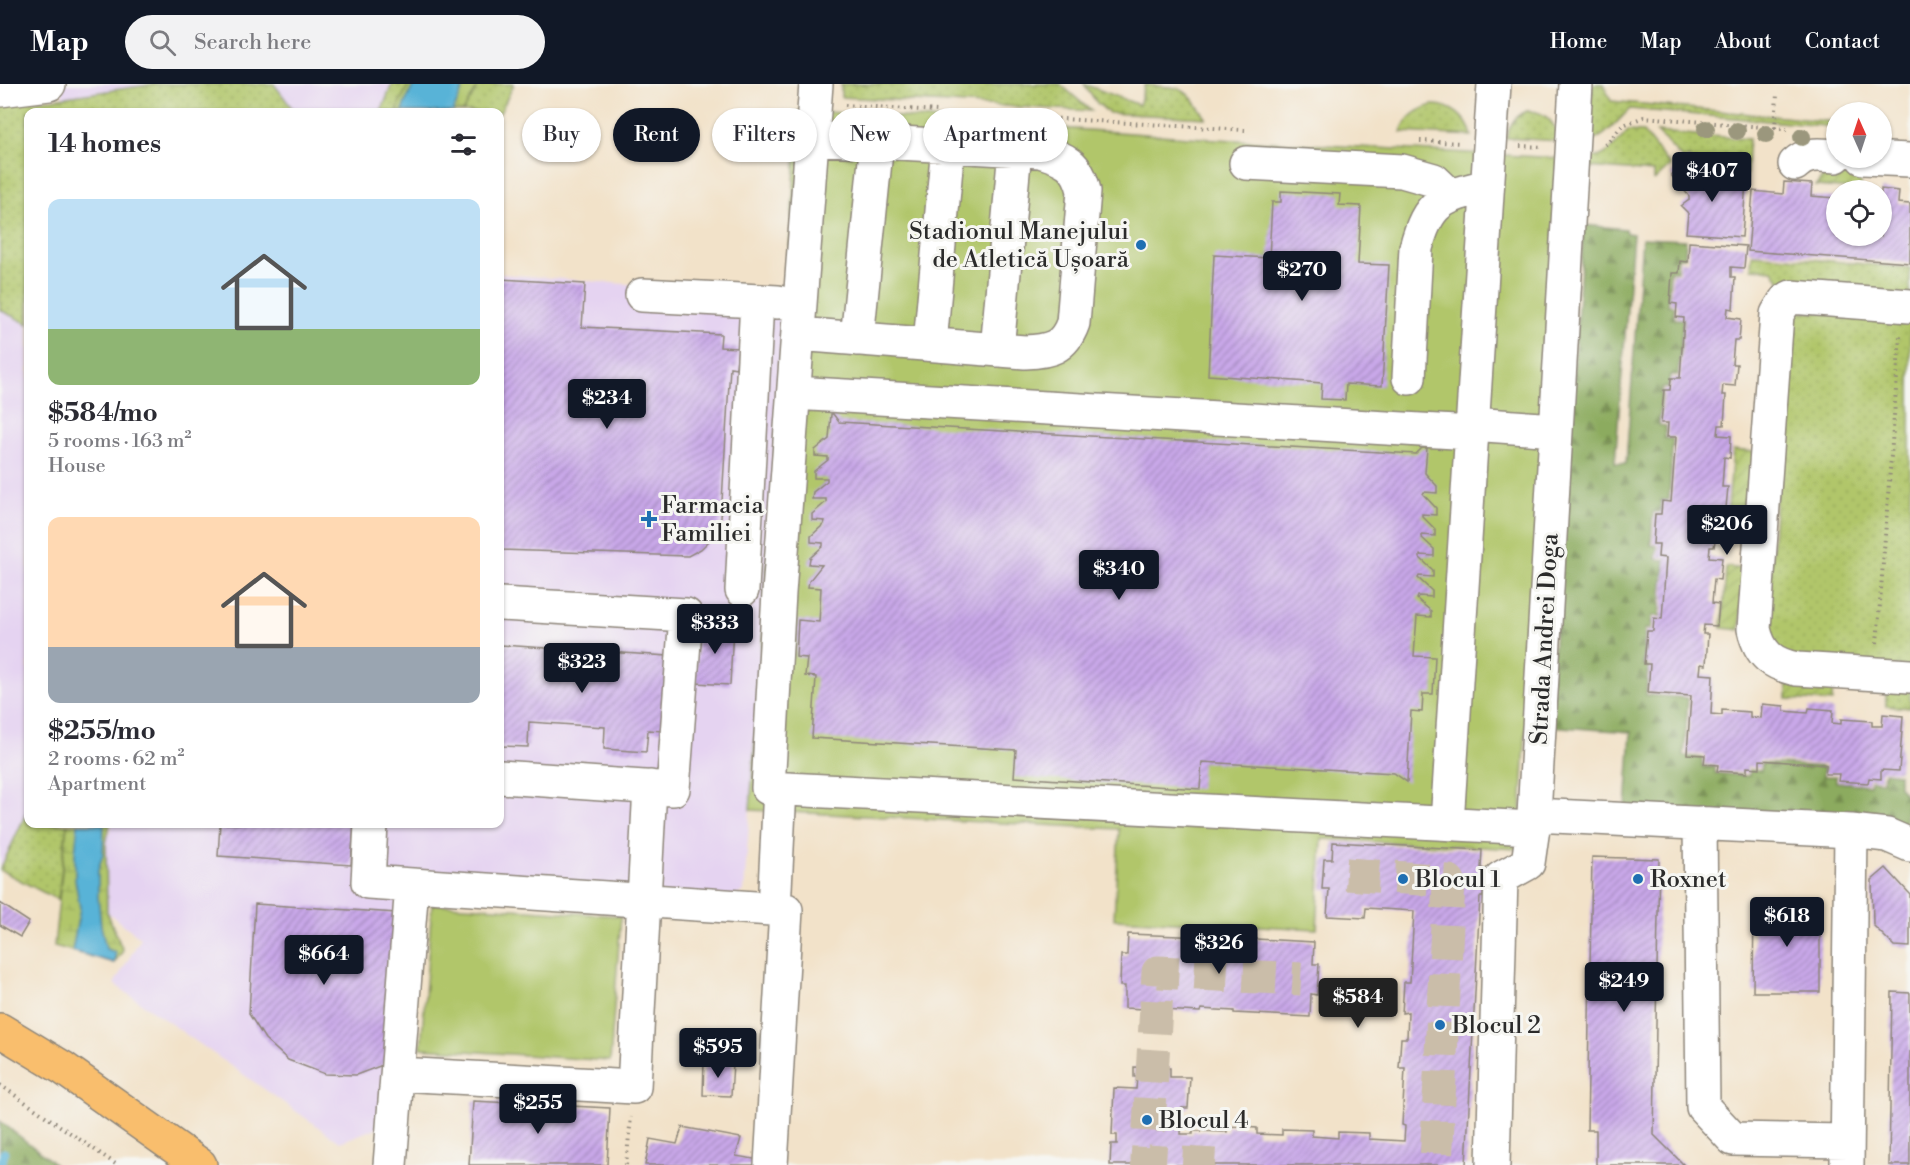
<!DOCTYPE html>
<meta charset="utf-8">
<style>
body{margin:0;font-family:"Libre Bodoni",serif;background:#f2f2f3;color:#2b2b33;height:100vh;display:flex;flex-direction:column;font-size:22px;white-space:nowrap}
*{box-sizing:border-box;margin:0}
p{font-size:20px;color:#7c7c81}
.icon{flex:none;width:33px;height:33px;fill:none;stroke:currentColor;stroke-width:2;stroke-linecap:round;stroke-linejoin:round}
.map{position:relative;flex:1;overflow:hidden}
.sheet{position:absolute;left:24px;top:24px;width:480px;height:720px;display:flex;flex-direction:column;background:#fff;border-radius:12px;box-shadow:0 2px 4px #0004}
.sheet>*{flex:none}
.guide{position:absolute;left:522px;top:24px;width:570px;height:54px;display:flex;gap:12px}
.needle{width:39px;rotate:357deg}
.controls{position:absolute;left:1826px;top:18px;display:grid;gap:12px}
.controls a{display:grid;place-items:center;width:66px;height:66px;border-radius:50%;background:#fff;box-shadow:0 2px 4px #0004;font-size:30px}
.price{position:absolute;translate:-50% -51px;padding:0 14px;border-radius:6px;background:#111827;color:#fff;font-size:20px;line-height:39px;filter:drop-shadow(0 2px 3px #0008)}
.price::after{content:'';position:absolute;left:50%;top:36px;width:18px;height:14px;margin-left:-9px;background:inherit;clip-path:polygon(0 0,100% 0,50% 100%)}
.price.selected{background:#222;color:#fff}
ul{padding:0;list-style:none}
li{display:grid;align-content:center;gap:12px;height:318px;padding:0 24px}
li span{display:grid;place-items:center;height:186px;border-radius:12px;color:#555}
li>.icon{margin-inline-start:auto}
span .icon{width:108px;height:108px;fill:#fffc;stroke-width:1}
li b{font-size:26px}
h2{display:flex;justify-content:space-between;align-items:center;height:72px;padding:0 24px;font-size:26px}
.tag{padding:0 21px;border-radius:27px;background:#fff;box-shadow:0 2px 4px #0004;font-size:21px;line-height:54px}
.tag.selected{background:#111827;color:#fff}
header{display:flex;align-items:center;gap:36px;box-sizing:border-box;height:84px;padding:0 30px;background:#111827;color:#fff}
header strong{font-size:28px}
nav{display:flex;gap:33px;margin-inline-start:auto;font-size:21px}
.search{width:420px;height:54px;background:#f2f2f3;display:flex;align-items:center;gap:15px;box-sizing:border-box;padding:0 21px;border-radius:33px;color:#7c7c81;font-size:22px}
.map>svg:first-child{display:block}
</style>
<header>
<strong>Map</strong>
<div class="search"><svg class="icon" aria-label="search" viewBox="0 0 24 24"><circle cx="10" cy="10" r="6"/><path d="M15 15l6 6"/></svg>Search here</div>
<nav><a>Home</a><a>Map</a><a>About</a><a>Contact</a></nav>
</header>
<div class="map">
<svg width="1910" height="1081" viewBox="0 0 1910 1081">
<defs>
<pattern id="grass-dots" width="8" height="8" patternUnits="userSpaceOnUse" patternTransform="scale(1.5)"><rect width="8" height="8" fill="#b1c66a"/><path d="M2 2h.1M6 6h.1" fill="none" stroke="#98aa5c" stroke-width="1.8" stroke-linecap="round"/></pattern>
<pattern id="forest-firs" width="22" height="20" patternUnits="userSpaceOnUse" patternTransform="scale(1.5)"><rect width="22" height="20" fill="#8cab5e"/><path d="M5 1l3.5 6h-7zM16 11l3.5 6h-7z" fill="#738b4e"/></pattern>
<pattern id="wetland-marsh" width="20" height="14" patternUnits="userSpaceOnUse" patternTransform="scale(1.5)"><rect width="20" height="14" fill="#b1c66a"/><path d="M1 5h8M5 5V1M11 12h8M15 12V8" fill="none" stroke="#98aa5c"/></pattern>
<pattern id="garden-furrows" width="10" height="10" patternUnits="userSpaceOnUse" patternTransform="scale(1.5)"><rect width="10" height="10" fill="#b1c66a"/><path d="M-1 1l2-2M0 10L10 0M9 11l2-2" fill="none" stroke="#98aa5c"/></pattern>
<pattern id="building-hatch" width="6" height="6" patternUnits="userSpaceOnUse" patternTransform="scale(1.5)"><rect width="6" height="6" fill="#c9a8e9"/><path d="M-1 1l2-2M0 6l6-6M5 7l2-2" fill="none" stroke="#a389bd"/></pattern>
</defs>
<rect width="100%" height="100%" fill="#f6f6f2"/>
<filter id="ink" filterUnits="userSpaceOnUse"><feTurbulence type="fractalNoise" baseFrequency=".0167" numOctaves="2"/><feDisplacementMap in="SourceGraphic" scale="12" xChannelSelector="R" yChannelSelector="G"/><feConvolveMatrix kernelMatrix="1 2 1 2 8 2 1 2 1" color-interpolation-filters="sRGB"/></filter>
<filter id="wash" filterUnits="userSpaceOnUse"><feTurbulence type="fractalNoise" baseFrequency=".008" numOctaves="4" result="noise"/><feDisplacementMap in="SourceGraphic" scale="24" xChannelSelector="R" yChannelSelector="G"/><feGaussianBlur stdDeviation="1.35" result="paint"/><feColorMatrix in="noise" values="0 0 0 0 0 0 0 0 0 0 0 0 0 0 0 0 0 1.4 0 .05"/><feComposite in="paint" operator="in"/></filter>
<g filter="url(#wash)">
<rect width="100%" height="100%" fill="#f2e2c9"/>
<path fill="#e5d3f1" d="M62 0H392L380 28H28V725L0 783V28L63 19Z
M500 190 788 213 744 807 735 812 398 813 384 1041 340 1058 114 900 141 854 107 828 106 760 112 740H500Z"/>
<path fill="url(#grass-dots)" stroke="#6e784a" stroke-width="1.5" d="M155 0H274L295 28H28V240L0 226V19L52 15Z
M392 0H409L399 20 398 28H381Z
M479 0H514L500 29 463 28Z
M841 0H1060L1091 27 841 13Z
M1084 0 1139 21 1145 1C1184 4 1184 1 1206 34L1109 29 1097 19Z
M1593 0H1604L1611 17 1836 38V43L1630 25C1618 36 1602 58 1585 58Z
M1432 21C1451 20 1468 34 1472 52L1401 48C1406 32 1417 26 1432 21Z
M1527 27C1546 26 1556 40 1559 57L1506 54C1510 40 1514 33 1527 27Z
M1628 47 1643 48 1670 82 1654 97V88L1588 83 1585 74C1606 76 1614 62 1628 47Z
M1657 48 1749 55 1746 96 1704 93 1689 73 1683 76Z
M1752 170 1910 184V215L1785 205 1773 186 1751 184Z
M1789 228 1910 230V583L1794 577 1766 556Z
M1910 599V624L1886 622V602Z
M28 725V740H67L58 816 0 786Z"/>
<path fill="url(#forest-firs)" stroke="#5c6b44" stroke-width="1.5" d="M1584 141 1625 145 1626 149 1633 150 1615 379 1626 380 1642 154 1686 156 1685 174H1678L1677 187H1670L1668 221 1674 222V235H1683L1678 291H1670L1668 304H1662L1659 341 1666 342 1664 354 1673 355 1669 416H1661L1660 428H1653L1651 461 1657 462 1656 475 1665 476 1660 532H1652L1651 545H1645L1643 582H1648L1646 611 1688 614 1684 672 1702 674V682L1715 683V689L1749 692V686L1761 687 1762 679 1824 683 1823 692H1836V698L1870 701 1871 696 1883 697 1884 688 1899 690V702L1907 712 1905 742 1626 724 1631 648 1548 642Z
M0 1037 50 1076 55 1081H0Z"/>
<path fill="url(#wetland-marsh)" stroke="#6e784a" stroke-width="1.5" d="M409 0H479L463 28H398L399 20Z
M67 740H110L106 760 107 828 123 867 114 879 54 862Z"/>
<path fill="url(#garden-furrows)" stroke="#6e784a" stroke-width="1.5" d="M1843 84C1855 88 1859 94 1862 106L1816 102 1826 88Z
M1733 366 1754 368 1751 425 1728 424Z
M1726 483 1744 485 1740 546 1722 544Z
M1787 596 1833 599 1832 618 1787 615Z"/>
<path fill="#b1c66a" stroke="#6e784a" stroke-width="1.5" d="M799 26 1217 55 1558 74 1519 765 1322 755 1317 845 1114 835 1119 745 750 726Z
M432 820 621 832 610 977 421 964Z"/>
<path fill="#59b3d7" stroke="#426f81" stroke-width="1.5" d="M422 0H465L453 28H403L404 21 413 2Z
M78 740H104L103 770 98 786V812L101 842 106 865 116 868 114 879 72 867 80 824 75 796V769Z"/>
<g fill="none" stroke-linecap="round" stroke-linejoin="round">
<path stroke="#59b3d7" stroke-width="9" d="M1 1081 4 1069"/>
</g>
<g id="blocks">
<path fill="url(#building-hatch)" d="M1689 75 1704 95 1746 98 1742 153 1686 149 1688 129 1681 122 1689 116V112L1671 91Z
M1784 98 1812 100 1811 112 1836 114V152H1881V105L1899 107 1898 119 1910 120V179L1748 167 1753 107 1783 110Z
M1281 107 1340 110 1339 121 1361 122 1358 180 1389 181 1382 302 1346 300 1345 316 1321 315 1322 299 1208 291 1214 171 1269 174 1272 118H1281Z
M1689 158 1746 162 1744 184 1731 183V193H1735L1734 210 1733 225 1728 224 1727 233 1741 235 1739 256H1734L1732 280H1737L1735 302 1723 301 1722 311H1726L1724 341H1719L1718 351 1731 352 1730 374 1724 373 1723 389 1722 403H1728L1726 424 1713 423 1712 434H1717L1716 450 1714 463H1710L1709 473 1722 474 1720 496 1714 495 1712 519 1719 520 1717 542 1704 541 1703 550H1708L1706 581 1701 580 1700 590 1713 591 1711 630 1722 631V626L1750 628V633L1761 634 1762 620 1784 622V627L1808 629 1809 624 1833 626 1832 639 1841 640V635L1872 637V642H1882L1883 630 1903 632 1899 687 1881 686V695L1869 694 1868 699 1838 697 1839 690H1825L1826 681 1760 676V684L1747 683V689L1717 687 1718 681 1704 680 1705 671 1687 670 1691 612 1648 609 1650 580H1644L1647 547H1653L1654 534 1662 535 1666 474 1658 473 1659 460H1653L1655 430H1661L1662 417 1671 418 1676 353H1667L1668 339H1661L1664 306H1670L1671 294H1680L1684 234 1676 233 1677 220 1670 219 1672 189H1679L1680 177 1688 178Z
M500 195 585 200 582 243 721 250 720 263 738 264 736 284 730 283 721 434 715 451 701 465 688 472 500 466Z
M831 330H833L839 338 1416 370 1422 364H1427L1425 389 1437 402V409L1424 408 1423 410 1436 424V431L1422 430V432L1435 445V452L1421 451V453L1434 465V472L1420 471V474L1433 486V493L1419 492 1418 494 1432 507V513L1418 512 1417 515 1431 527V533L1417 532 1414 572 1435 573 1433 610H1423L1422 628 1411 627 1407 698 1394 689 1202 678 1200 705 1014 693 1016 666 812 654 816 593 805 592 807 574 796 573 798 536 819 538 821 504 808 503 809 497 822 481 809 480 810 474 823 462V459L811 458V452L824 440 825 437 812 436V430L826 418V415H812L813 408 827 397V394H814V387L828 376V373L815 372V366L829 355Z
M699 541 733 543 730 601 696 599Z
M500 561 668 572 663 647 648 646 646 668 604 665 605 643 529 638 528 663 500 662Z
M220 740H354L351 781 218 772Z
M1333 758 1482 766 1481 784 1485 785 1483 813H1480L1466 1081H1110L1111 1060H1117V1051H1112L1114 1004 1136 1005 1137 993H1134V983L1170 984V993H1190L1188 1024H1182L1181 1050H1193V1047H1196L1227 1048V1042L1257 1044V1050L1282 1051V1045L1312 1046V1052L1338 1054V1048L1369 1049V1055L1404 1057 1405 1042 1402 1041 1405 984H1399L1401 954H1407L1408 928 1402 929 1404 898H1410L1414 827 1366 824 1365 834 1327 832 1329 805H1322L1324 775H1332Z
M1592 773 1659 775 1654 1051 1684 1081H1596V1046H1587Z
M1886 784 1910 810V863L1894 862 1873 841 1872 796Z
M0 819 29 838 20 853 0 841Z
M1754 819 1820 820V908H1753Z
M255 820 397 829 388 979 356 991 325 990 288 976 265 955 249 930Z
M1128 850 1204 853V859L1237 860V854L1314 858 1313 880H1319L1317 911 1311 910 1310 933 1234 929V927L1201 925 1200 928 1125 924V902H1120L1121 871H1127Z
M1892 908 1910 909V1081H1889Z
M704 977 733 979 731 1012 703 1011Z
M473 1017 610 1024 607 1081H469Z
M682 1043 741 1054 736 1072 760 1076 759 1081H645L650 1055 677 1060Z"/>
</g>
</g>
<g filter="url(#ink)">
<use href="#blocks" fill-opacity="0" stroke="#8e867a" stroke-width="1.5"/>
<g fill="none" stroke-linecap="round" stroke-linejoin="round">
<path stroke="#cabda9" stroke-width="33" stroke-dasharray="33 16" stroke-linecap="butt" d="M1346 790 1449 797 1436 1081
M1215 1081 1147 1077 1158 888 1301 895"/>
<defs>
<path id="minor" d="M816 0 779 509 768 704 1533 744 1534 731
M1576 0 1534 731 1851 747 1887 751 1910 761
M0 6 49 0
M1863 74 1910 76
M1246 79 1402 87 1434 96 1451 112
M1795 80C1807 68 1820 71 1836 72
M642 211 778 218
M1910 222 1791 213 1785 217 1777 230 1754 545C1760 571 1772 580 1797 585L1910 592
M798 250 1025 268C1050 267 1064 264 1073 239L1084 107C1078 80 1065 74 1040 67L812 54
M857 255 877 57
M930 260 948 61
M997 266 1015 66
M1409 294 1416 164C1428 117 1442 113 1487 102
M794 309 1472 349
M1472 340 1556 346
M742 506 757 217
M500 520 686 531 673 705 500 693
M1447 739 1494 0
M1700 739 1703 1023 1733 1055 1847 1057
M371 740 368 798 786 826 771 1081
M774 825 780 704
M398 990 634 1003 650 703
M390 1081 412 801
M1493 1081 1501 794 1528 779 1533 744
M1847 1081 1851 747"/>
<path id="major" d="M0 946 63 984 200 1081"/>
</defs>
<use href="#minor" stroke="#8e867a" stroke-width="36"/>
<use href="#major" stroke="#8e867a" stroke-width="36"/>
<path stroke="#8e867a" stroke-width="4" stroke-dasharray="1.5 4.5" stroke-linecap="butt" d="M845 21 937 27
M1046 34 1245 46
M1775 44 1777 10
M1420 57 1461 59
M1605 61 1623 41 1644 33 1787 45
M1520 62 1543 63
M1877 559 1900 252
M0 1001 117 1081
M626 1081 631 1033"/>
<use href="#minor" stroke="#fff" stroke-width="33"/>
<use href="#major" stroke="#f9be6d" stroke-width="33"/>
</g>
<g fill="#9b977d">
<circle cx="1706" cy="45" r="9"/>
<circle cx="1737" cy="47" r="9"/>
<circle cx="1766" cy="50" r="9"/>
<circle cx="1802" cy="53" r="9"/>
</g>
</g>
<g fill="#1f6fb2" stroke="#f6f6f2" stroke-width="2">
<circle cx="1141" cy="161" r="6"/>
<path d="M646 426h6v6h6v6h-6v6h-6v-6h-6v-6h6z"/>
<circle cx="1403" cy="795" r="6"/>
<circle cx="1638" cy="795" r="6"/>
<circle cx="1440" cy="941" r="6"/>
<circle cx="1147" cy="1036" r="6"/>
</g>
<g text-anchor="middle" stroke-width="6" stroke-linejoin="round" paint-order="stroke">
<g font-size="24" fill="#2b2b2b" stroke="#f6f6f2" text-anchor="start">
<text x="1129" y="155" text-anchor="end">Stadionul Manejului<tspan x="1129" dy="28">de Atletică Ușoară</tspan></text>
<text x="661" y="429">Farmacia<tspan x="661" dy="28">Familiei</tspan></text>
<text x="1415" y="803">Blocul 1</text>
<text x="1650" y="803">Roxnet</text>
<text x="1452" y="949">Blocul 2</text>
<text x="1159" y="1044">Blocul 4</text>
</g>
<g font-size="24" fill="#2b2b2b" stroke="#f6f6f2">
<text transform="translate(1544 555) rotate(-87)" y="8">Strada Andrei Doga</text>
</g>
</g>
</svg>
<div class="controls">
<a><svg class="needle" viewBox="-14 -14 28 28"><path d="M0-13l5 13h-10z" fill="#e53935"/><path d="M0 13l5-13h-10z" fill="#7c7c81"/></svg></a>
<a><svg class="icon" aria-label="locate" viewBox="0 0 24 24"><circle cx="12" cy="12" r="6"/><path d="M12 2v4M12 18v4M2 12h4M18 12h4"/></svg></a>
</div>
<b class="price" style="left:1712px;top:119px">$407</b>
<b class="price" style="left:1302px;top:218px">$270</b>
<b class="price" style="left:607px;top:346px">$234</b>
<b class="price" style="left:1727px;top:472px">$206</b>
<b class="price" style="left:1119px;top:517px">$340</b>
<b class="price" style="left:715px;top:571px">$333</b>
<b class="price" style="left:582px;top:610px">$323</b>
<b class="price" style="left:1787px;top:864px">$618</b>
<b class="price" style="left:1219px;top:891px">$326</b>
<b class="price" style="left:324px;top:902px">$664</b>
<b class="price" style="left:1624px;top:929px">$249</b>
<b class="price selected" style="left:1358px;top:945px">$584</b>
<b class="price" style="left:718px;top:995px">$595</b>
<b class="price" style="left:538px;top:1051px">$255</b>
<div class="guide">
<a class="tag">Buy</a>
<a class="tag selected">Rent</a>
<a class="tag">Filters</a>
<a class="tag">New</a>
<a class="tag">Apartment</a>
</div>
<section class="sheet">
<h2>14 homes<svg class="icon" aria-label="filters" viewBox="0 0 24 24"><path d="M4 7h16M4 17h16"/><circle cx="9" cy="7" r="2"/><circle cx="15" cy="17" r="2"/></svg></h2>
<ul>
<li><span style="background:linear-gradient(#bfe0f5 70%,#8fb573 0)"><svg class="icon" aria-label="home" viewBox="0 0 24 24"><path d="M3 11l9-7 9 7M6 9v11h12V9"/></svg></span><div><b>$584/mo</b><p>5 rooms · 163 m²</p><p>House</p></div></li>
<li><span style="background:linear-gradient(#ffd9b3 70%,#9aa5b1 0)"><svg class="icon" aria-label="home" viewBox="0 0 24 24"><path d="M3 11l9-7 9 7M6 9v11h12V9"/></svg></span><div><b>$255/mo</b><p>2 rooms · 62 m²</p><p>Apartment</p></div></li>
</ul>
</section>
</div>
